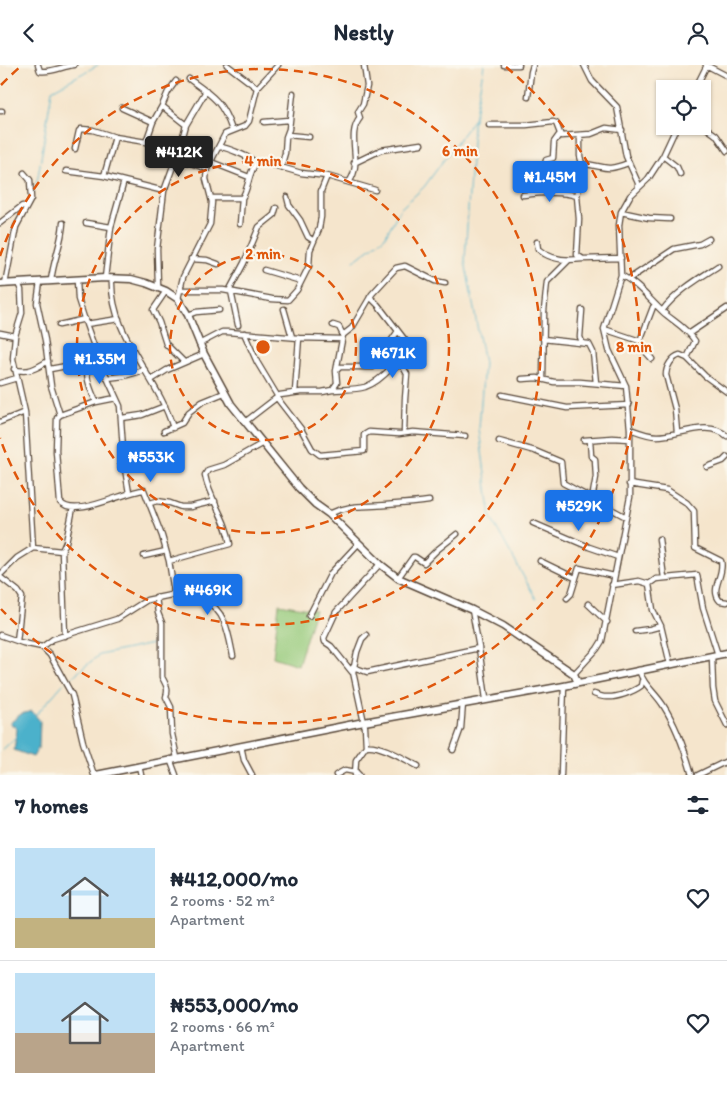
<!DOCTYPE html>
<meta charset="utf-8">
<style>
body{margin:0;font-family:Itim,sans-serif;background:#f6f6f7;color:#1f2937;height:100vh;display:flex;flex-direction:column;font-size:19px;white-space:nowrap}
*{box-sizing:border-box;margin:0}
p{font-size:16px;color:#747a83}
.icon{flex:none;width:28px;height:28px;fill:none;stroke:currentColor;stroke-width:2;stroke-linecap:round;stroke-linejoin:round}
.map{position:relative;height:710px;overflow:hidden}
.drawer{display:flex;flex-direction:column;background:#fff;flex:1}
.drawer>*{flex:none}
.controls{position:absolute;left:656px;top:15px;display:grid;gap:10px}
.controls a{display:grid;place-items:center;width:55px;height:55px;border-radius:0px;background:#fff;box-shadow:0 1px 4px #0004;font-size:25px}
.price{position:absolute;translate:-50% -42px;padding:0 11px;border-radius:5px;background:#1a73e8;color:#fff;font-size:16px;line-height:32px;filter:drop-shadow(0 1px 2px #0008)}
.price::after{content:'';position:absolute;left:50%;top:30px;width:15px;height:11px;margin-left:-8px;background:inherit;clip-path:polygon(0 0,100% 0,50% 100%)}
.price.current{background:#222;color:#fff}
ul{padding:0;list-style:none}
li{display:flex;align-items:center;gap:15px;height:125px;padding:0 15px}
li+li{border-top:1px solid #e0e1e3}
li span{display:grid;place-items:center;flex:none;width:140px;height:100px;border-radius:0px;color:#555}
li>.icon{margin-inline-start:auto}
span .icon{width:60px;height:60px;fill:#fffc;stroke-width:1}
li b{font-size:21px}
h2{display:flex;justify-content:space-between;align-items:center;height:60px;padding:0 15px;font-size:21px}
header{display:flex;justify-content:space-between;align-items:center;height:65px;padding:0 15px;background:#fff;font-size:22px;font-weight:800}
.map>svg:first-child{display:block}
</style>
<header><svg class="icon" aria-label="back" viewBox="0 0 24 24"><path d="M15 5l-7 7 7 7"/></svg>Nestly<svg class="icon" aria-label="person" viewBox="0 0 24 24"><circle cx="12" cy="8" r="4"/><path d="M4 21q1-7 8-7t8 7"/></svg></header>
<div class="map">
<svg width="727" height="710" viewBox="0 0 727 710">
<rect width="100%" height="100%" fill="#fbf7ec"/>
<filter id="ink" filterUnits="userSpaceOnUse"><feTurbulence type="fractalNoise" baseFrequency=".02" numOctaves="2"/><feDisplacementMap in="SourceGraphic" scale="10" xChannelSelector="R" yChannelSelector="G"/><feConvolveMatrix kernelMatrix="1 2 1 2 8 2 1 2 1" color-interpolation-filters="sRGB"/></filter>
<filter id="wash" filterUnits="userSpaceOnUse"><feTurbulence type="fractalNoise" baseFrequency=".0096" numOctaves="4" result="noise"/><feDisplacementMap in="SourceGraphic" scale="20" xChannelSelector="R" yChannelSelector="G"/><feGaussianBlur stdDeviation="1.12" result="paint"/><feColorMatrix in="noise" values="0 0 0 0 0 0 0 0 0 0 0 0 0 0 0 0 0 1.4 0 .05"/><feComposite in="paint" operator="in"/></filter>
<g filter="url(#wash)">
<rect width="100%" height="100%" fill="#f5e5cc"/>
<path fill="#97ca7b" stroke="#697a4c" d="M279 539 315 545 298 600 273 592Z"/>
<path fill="#4cb1cb" stroke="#446e74" d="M32 646 40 656 39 682 33 692 14 685 17 664 10 658 21 649Z"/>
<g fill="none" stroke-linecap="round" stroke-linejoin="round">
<path stroke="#4cb1cb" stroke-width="1" d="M484 0 473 60 465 196 484 298 479 364 491 453 536 534
M33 128 38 112 52 25 98 0
M354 196 385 172 400 144 424 122 473 55
M66 617 99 590 153 579V572
M36 650 63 619
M0 687 16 672"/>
</g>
</g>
<g filter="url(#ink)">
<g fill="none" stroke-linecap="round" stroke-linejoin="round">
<defs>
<path id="street" d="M38 0 40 6C51 8 63 1 74 0
M227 0 257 23
M504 0H519
M584 0 592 16 617 42 626 91 638 118V123
M706 0 727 11
M189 14C213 31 222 36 232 65
M695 24 707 0
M528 32 531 7 533 0
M122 43 153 57
M0 46H2
M264 57 289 55
M186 60 206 26
M489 60H526L553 57 556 58 561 71 591 69 606 63 622 65
M702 60 716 70 727 86
M288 70 309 72
M580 71V91L583 103 577 131 579 154 577 190 583 194 621 193
M115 72 146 77 153 57 162 41
M219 82C227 82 250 92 256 98L270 99 301 108 327 111 375 125
M75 84 79 66 81 64 93 65 115 72 104 111 164 126
M663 91 677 102 680 109
M177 93 207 104
M211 97 249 112
M354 98 381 85 421 79
M582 99C605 100 603 108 628 98
M281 102 285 88 286 72 289 64 293 28
M66 106 104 111
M542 113 546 95 553 93 554 77 559 70
M349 117C364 98 345 71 360 53L358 47 363 39 367 21 364 0
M523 130C541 128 560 126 577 131
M287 132 289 140 300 155 308 172 314 176
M211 133H242C249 123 248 109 256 98
M621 147 649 153 670 154
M0 158 22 141H27
M86 158 111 162
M240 159 242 133
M537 177 538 184C550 195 566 196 582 194
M191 194 207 195 218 199
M264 205 301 216
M621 210C638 219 649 234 663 247 673 256 687 263 695 276L687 293 705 311 727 327
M105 213 111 162 124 116
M112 213C109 270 158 311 173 363
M629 214 674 184 700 179 709 174
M77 215 78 234 86 259 99 295 120 341 124 398 129 428
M51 216C53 196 62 178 63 158
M40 217 37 238 45 275 51 321 60 350
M18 218 21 225 22 248 15 271 13 294 25 347 33 483
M5 219 16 162 31 134 30 115 24 108
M158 221 157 184 164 126 172 104 177 93 186 60 162 41 168 27 176 16
M180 225H223L272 234 288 235 297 225 309 201 310 185 319 164 321 152V126L327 111
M166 226 153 245 159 257 166 279 184 297
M229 226 244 198 259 162 274 150 276 143
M231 226 238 260
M178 234 183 212 210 159 212 137 206 114 207 104 225 69 245 61 249 56 257 23 278 0
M284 244 292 272
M582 245 580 272 582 277
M662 246C676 227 698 214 718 201
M188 250 196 247 219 245
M86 259 119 254
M59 260 85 254
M604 264 640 276
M0 268 15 271
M244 268 257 297 278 332
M690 268 727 243
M343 270 352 263 372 229 396 203 405 201 435 216 445 218
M543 274 589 279 593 287 596 318
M199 279 222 267H228L299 273 342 274
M652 294 643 284 640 276 653 242 656 240
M90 297C83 309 91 325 96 337
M392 302 402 300 407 309 405 334 404 368
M14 304C27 309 37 303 48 296
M50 304 99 295
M337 305 340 302H373L398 266
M107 313 124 311 145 305
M522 314 537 313 554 317H580L626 321
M543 314 544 246 547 217 569 195
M151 315 167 305 204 289
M0 318 17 313
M332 325C343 324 355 325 365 322 381 316 406 292 405 275L378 240 370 232
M295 327 299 273
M502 330 567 343 629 340
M277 333 301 364 312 384 320 390 364 386V370L369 367 399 369 413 367 465 371
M122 353 142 350 165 341
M0 357 25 347
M245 357 280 330 301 327H322L332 325 337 318 336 306 343 270 339 262 333 260
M630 364C638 367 648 371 657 371 679 371 708 354 727 371
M164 366 182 358 189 347 202 337 224 328
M677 367 675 344 666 310C666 302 672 292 680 290L687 293
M584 375 612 373 630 374
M590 375 591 391 595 394 596 412 592 434
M499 376 535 386 561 397 563 418 626 452
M707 402 723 396 727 392
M629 419 667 425 687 438 694 446 695 483 721 496C725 510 709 524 720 536L727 537
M150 438 157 436 170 438 181 442H190L215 436
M329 449C350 439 363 442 386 440 400 439 415 438 429 436
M533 458 589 482 618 492
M659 474 664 513
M144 491 166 486
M169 496 230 479C227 454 209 434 205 410L208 405 224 400 263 378
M540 496 575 513
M0 510 17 493 33 483 62 486
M0 512 18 526 22 532 17 576
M398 513 413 492H415L424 498 437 485 457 469
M649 519 653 545 661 561 670 599
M612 520 639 516 649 519 656 514 697 510 703 543 718 590
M171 530C176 532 181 535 186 535 192 535 199 533 205 536 226 545 229 572 233 591
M156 532 158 548 162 558V612C166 620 169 623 166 632L171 642 172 669 177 693
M567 533 571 529 579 503 614 511
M588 539 607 557
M472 545 479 583 486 634
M309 551 331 508 358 479
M635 566 650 564 661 561
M0 570 23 578 42 582 50 590 72 630 83 677 94 710
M65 571 62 486 66 477 73 443
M42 582 53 574 117 554 147 535 171 530 174 527 169 496 162 471 144 425C125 426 74 455 60 437L56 386 57 353 60 350 96 337 116 333
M712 591 713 623 715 636 727 660
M353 602 367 607 479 583
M639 605C644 621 654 626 663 640 677 662 685 685 692 710
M352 607 331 581 325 577 324 573 336 547 380 499
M574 609 597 584 602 576 630 432V364L626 321 609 285 604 264 621 210 619 160 621 147 630 131 648 114 663 91 677 61
M594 629C597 630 602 632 606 632 616 633 633 627 641 621L642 616
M241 681 244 695 252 710
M366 681C379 678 406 695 418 701
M453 685 461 663 463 638
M170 694 176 710
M139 701 141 710
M336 710 345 705 356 707 359 710
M355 710 356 695 366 681 365 662 353 607 357 587 362 574 366 570
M561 710 564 621
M698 710 727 696"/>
<path id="secondary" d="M0 219 105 213 131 214 146 218 166 226 178 234 188 250 204 289 231 339 299 423 315 439 329 449 380 499 398 513 472 545 503 561 574 609 578 618
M96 710 364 657 564 621 727 588"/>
</defs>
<use href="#street" stroke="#574638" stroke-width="7"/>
<use href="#secondary" stroke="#574638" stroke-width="9"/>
<use href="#street" stroke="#fff" stroke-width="4.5"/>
<use href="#secondary" stroke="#fff" stroke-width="6"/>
</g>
</g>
<g fill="none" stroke="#df570d" stroke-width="2.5" stroke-dasharray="9 6">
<circle cx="263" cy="282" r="93"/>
<circle cx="263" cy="282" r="186"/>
<path d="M0 191A278 278 0 1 1 0 373"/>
<path d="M1 20A371 371 0 0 1 20 2M506 2A371 371 0 1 1 1 544"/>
</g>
<circle cx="263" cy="282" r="8" fill="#df570d" stroke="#fbf7ec" stroke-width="2.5"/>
<g font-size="15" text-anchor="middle" font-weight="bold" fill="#df570d" stroke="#fbf7ec" stroke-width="4.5" stroke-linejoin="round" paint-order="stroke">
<text x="460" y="91">6 min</text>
<text x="263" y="101">4 min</text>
<text x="263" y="194">2 min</text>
<text x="634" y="287">8 min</text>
</g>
</svg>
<div class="controls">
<a><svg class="icon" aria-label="locate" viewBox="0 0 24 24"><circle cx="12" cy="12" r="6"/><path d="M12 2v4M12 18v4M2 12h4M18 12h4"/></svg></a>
</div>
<b class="price current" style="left:179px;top:113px">₦412K</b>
<b class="price" style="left:550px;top:138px">₦1.45M</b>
<b class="price" style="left:393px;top:314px">₦671K</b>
<b class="price" style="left:100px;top:320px">₦1.35M</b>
<b class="price" style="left:151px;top:418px">₦553K</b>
<b class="price" style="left:579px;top:467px">₦529K</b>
<b class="price" style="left:208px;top:551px">₦469K</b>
</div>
<section class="drawer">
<h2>7 homes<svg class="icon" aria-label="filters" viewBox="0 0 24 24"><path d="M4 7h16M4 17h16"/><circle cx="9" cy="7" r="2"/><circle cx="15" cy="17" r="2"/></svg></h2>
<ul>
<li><span style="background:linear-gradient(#bfe0f5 70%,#c2b280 0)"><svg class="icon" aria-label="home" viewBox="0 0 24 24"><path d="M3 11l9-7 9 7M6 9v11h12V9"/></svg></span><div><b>₦412,000/mo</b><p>2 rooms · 52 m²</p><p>Apartment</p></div><svg class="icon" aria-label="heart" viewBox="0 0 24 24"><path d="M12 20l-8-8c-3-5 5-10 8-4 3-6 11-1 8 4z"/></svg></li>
<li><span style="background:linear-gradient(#bfe0f5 60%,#b9a48a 0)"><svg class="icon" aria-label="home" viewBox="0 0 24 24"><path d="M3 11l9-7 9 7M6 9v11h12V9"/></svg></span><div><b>₦553,000/mo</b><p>2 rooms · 66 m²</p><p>Apartment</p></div><svg class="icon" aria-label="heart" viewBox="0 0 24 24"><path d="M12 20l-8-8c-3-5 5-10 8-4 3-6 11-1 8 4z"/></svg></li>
</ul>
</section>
